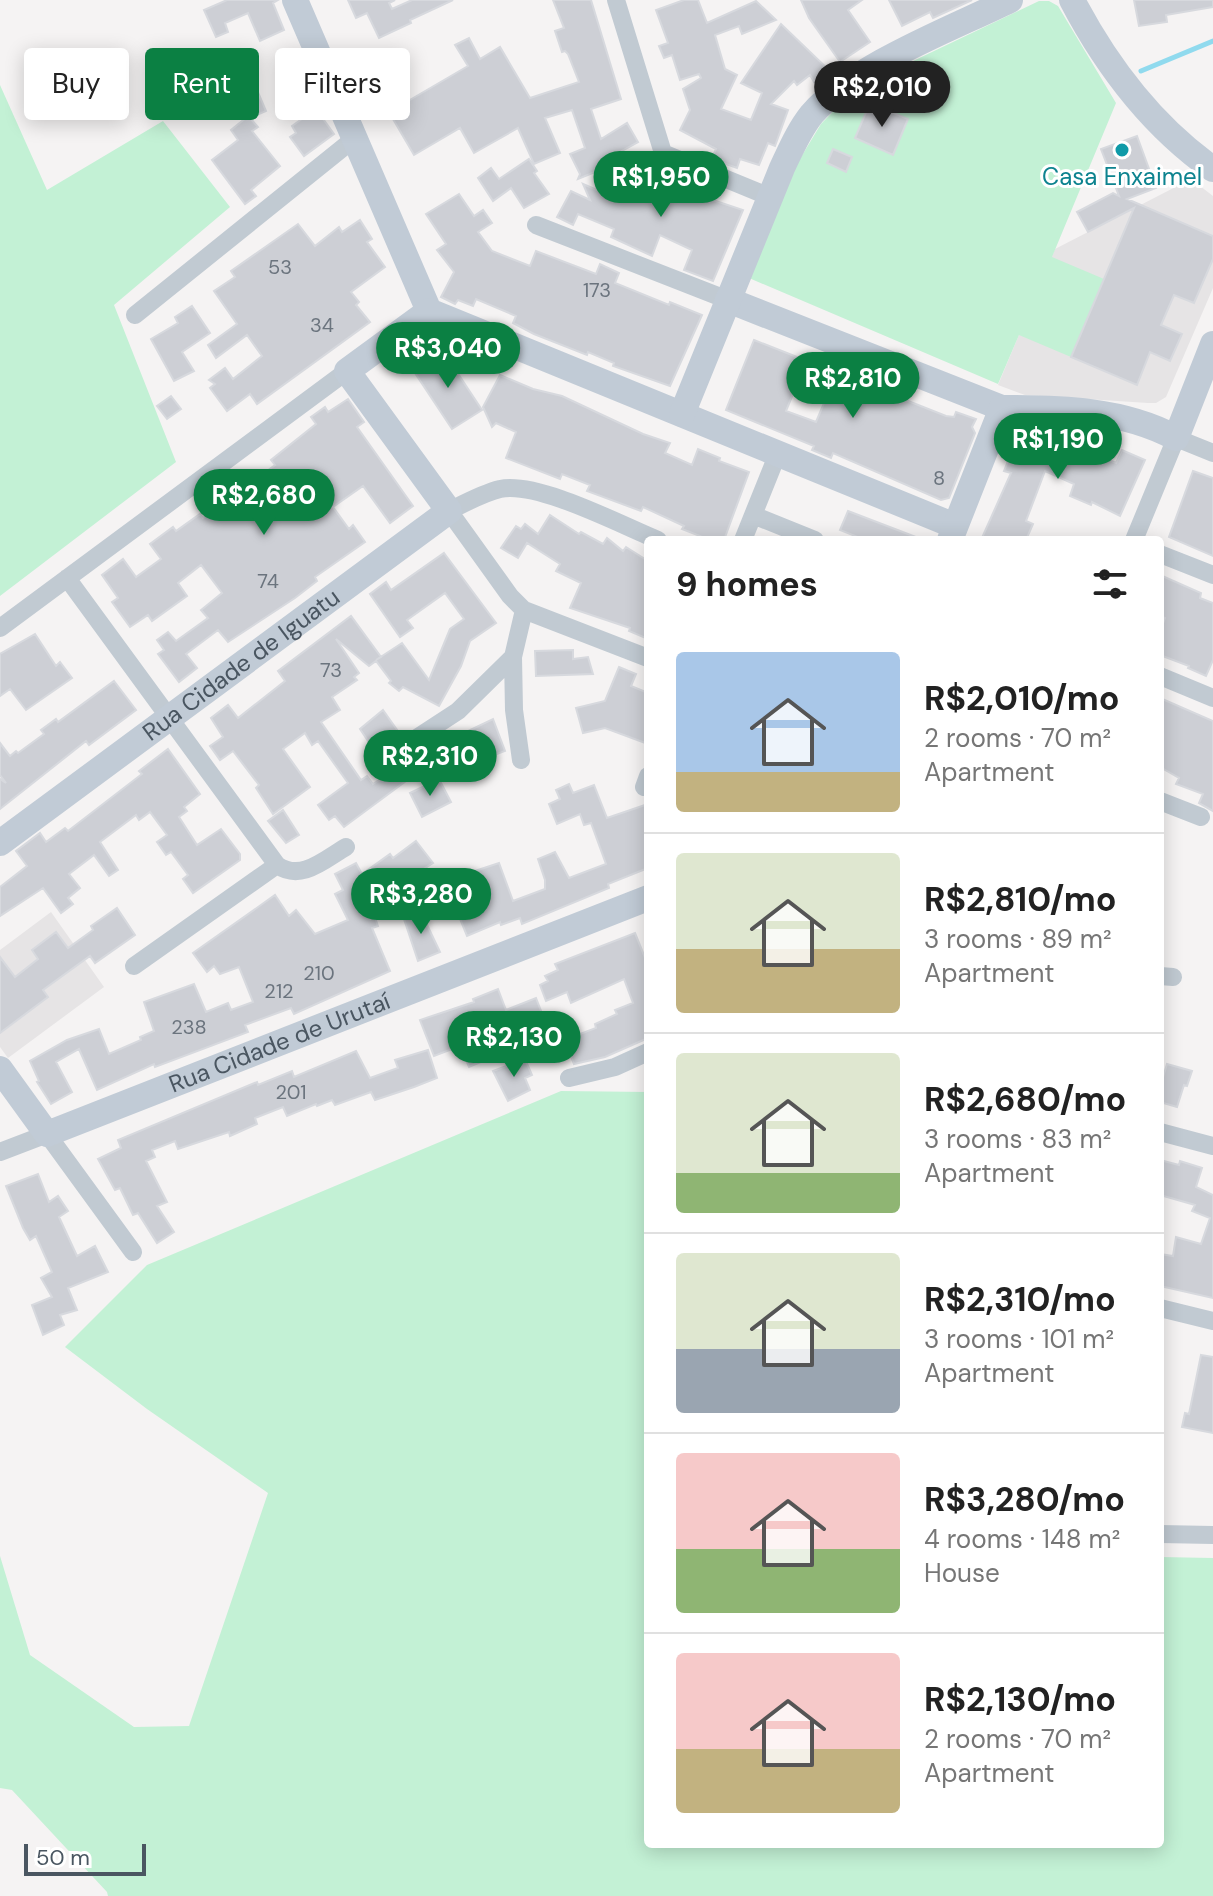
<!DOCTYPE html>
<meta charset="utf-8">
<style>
body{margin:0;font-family:"DM Sans",sans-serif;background:#f6f6f6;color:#222;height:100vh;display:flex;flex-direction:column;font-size:30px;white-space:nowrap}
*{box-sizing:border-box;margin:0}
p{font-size:26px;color:#767676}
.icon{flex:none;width:44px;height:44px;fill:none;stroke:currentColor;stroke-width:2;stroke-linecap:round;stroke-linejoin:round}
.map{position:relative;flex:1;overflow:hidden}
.details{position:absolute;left:644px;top:536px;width:520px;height:1312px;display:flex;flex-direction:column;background:#fff;border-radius:8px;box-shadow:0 4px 20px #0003}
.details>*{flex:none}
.banner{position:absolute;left:24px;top:48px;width:500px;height:72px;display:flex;gap:16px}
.scale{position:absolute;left:24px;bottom:20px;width:122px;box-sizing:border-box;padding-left:8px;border:4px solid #4a5661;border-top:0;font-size:22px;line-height:28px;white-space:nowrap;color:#4a5661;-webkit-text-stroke:6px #fff;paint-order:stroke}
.price{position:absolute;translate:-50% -68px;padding:0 18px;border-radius:28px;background:#0b8043;color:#fff;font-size:26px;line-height:52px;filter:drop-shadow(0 2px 4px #0008)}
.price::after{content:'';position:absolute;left:50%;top:48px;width:24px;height:18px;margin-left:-12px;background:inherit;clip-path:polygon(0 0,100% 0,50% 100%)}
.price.on{background:#222;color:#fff}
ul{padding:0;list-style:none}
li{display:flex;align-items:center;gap:24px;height:200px;padding:0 32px}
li+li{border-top:2px solid #e0e0e0}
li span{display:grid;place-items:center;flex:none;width:224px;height:160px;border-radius:8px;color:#555}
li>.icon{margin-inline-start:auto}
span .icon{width:96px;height:96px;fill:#fffc;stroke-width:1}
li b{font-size:34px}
h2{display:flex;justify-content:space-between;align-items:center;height:96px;padding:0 32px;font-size:34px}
.tag{padding:0 28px;border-radius:8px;background:#fff;box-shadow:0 4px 20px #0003;font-size:28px;line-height:72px}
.tag.on{background:#0b8043;color:#fff}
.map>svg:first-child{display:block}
</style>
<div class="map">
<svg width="1213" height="1896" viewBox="0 0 1213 1896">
<rect width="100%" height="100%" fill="#f5f3f3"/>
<path fill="#e6e4e5" d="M1191 179 1213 196V288L1166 397 1156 403H1148L1025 395 998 385 1055 249Z
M51 912 104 987 8 1058 0 1047V950Z"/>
<path fill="#c3f1d5" d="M1039 1H1049L1058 6 1116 103 1052 257 1104 279 1071 357 1019 335 998 384 749 278 798 162 821 124 851 93 890 72Z
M0 85 47 190 163 121 230 207 114 305 176 462 0 596Z
M561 1091 648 1092V1844H1160V1557L1213 1558V1896H108L107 1892 12 1790 0 1788V1556L30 1655 134 1727 189 1726 268 1493 147 1409 65 1347 147 1265Z"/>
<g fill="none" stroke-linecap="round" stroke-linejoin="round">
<path stroke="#90daee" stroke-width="5" d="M1141 71 1213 41"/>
</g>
<path fill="#cdcfd5" stroke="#d7d9de" stroke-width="2" fill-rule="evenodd" d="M227 0H278L273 3 284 30 260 41 248 13 225 23 228 32 216 37 204 10Z
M348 0H395L389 3 392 9 412 0H453L410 20 411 23 379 38 367 13 356 18Z
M553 0H591L621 99 591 109 601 139 627 123 638 142 622 151 624 155 595 172 578 179 580 174 570 154 585 148 572 110 545 118 560 153 534 164 518 128 474 153 460 128 414 155 383 102 378 106 368 90 372 87 356 61 372 50 389 78 393 76 408 101 468 66 455 45 469 38 480 59 500 47 530 98 579 82 568 54 565 51 562 52 555 31 564 28Z
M684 0H698L707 23 756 1 776 20 742 34 739 26 715 35 725 69 737 75 721 109 751 120 762 93 741 83 781 24 830 71 814 82 810 75 797 85 794 81 771 104 788 110 775 146 768 143 759 165 740 159 737 168 726 164 712 158 716 149 680 130 690 110 683 89 701 78 699 74 680 80 672 55 664 58 659 46 668 43 656 10Z
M801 0H862L848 10 870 42 840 62 809 18Z
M889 0H972L933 18 930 12 902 26Z
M1134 0H1213V7L1166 15 1167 22 1139 26Z
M249 71 266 111 250 118 258 127 252 131 280 166 251 190 256 196 245 204 212 160 238 140 231 130 247 117 232 77Z
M197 93 204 103 191 112 186 100Z
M870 103 908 119 893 155 855 138Z
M316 109 334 134 304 156 290 137 296 133 292 126Z
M1137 136 1156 188 1127 199 1213 236V259L1194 303 1174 295 1161 325 1182 334 1170 361 1150 352 1137 385 1071 357 1134 208 1088 232 1077 212 1113 193 1119 196 1101 149Z
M833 149 852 157 846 172 827 163Z
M529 159 537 171 534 173 549 194 524 208 511 188 493 201 478 178 491 168 499 179Z
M631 167 686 191 743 210 713 281 684 270 692 250 660 235 652 256 611 237 614 229 578 214 573 225 557 217 571 191 590 200 583 184 618 199Z
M459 194 474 216 483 210 492 223 478 232 492 251 530 266 536 251 596 274 600 264 619 273 615 283 669 305 670 302 702 315 670 386 613 366 614 363 588 352 587 355 534 334 513 323 516 316 476 299 473 306 458 300 455 304 441 297 454 272 437 250 446 244 426 214Z
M360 220 372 239 367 242 385 267 351 292 359 302 356 305 370 322 257 404 250 394 227 411 210 388 215 384 209 380 225 368 233 379 262 356 247 335 216 358 208 345 237 324 214 291 235 277 231 271 298 224 315 246 339 227 342 232Z
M192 306 210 333 182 352 194 371 174 381 151 339 178 323 175 317Z
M754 340 946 416 954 417 956 412 976 419 972 427 975 433 949 498 941 500 833 453 831 458 812 450 814 446 726 410ZM797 384 827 396 816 422 786 411Z
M443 351 482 410 452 429 413 370Z
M500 375 533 389 562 396 643 434 670 443 665 453 692 465 698 449 720 458 719 461 749 472 724 540H710L682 529 684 526 643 507 641 511 587 491 590 485 562 474 560 479 506 458 516 432 496 423 492 427 483 407Z
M171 396 181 409 167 419 157 406Z
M348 399 364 422 357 427 413 506 390 523 363 486 333 507 349 529 353 525 365 542 315 577 317 581 295 598 228 642 218 630 186 654 197 668 179 682 158 654 164 650 157 640 168 632 176 641 208 618 201 610 222 593 201 565 178 583 187 596 152 621 148 615 130 627 112 602 118 598 102 575 123 559 136 577 161 559 150 544 173 527 176 531 200 514 203 518 227 501 275 465 271 460 316 424 311 417 325 407 328 412Z
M1027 425 1116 463 1122 450 1145 460 1120 516 1092 502 1091 505 1070 496 1074 484 1045 471 1026 521 1033 524 1026 540H981L1011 473 1004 471 1019 433Z
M1193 471 1213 478V556L1169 537Z
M848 511 921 539V540H865L840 530Z
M550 515 579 534 581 532 603 544 607 538 623 551 626 547 648 561V639L629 631 630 628 570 608 581 583 556 571 560 564 527 543 518 558 501 548 516 526 521 529 525 524 538 534Z
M444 553 496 623 470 641 461 666 439 706 403 687 399 691 389 683 391 681 376 661 369 666 336 639 359 673 354 677 357 680 332 697 340 710 321 722 361 780 367 776 373 784 397 768 406 781 344 827 335 816 329 820 318 805 348 783 318 741 312 745 305 733 283 749 310 787 273 814 256 788 259 785 233 751 220 760 210 746 223 737 211 718 228 705 238 718 285 681 278 671 351 616 381 657 376 660 402 643 429 680 450 629 464 619 445 593 407 620 413 628 400 637 370 594 386 582 391 590Z
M1160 575 1201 593 1200 598 1213 603V660L1206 676 1188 668 1189 666 1160 655V631L1165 618 1160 616Z
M35 634 56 666 60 662 72 678 26 710 10 689 0 696V654Z
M573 650V659L588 657 593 674 536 676 535 651Z
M619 667 636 674 631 686 648 693V744L605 728 583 733 576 708 605 701Z
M114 681 136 710 89 745 86 741 0 809V779L6 783 0 775V743L10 756 16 751 18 753 44 734 41 730 56 719 58 722Z
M1160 698 1213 721V811L1199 803 1203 794 1176 784 1179 778 1160 767V722L1163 716 1160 714Z
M383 710 400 734 381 747 376 740 370 744 360 729Z
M493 719 505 751 473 763 478 774 456 781 448 756 474 747 468 731Z
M168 749 200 794 184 807 187 811 179 817 197 845 221 829 240 854V860L193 893 183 879 188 875 171 852 166 855 157 842 167 835 150 812 139 820 136 815 100 842 118 870 109 876 94 855 69 874 80 888 68 898 73 904 61 913 43 888 0 916V887L27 866 16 851 40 833 46 842 65 828 68 831 142 774 139 771Z
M439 779 451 802 422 817 410 793Z
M569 784 573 793 594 785 607 818 648 804V868L608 884 609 888 522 924 520 918 501 925 500 922 467 936 456 909 481 898 472 872 499 863 513 901 545 889V880L538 859 555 852 569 878 606 864 591 823 584 825 580 814 557 824 549 804 560 799 556 790Z
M283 810 299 835 286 843 268 821Z
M416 841 433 863 383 895 386 904 372 909 378 926 372 928 390 971 294 1014 291 1008 245 1025 248 1032 155 1067 154 1064 97 1090 79 1049 56 1062 72 1092 51 1104 37 1082 39 1081 30 1061 67 1040 99 1029 109 1054 141 1040 140 1037 154 1031 144 1002 194 984 206 1012 228 1003 231 1010 253 1002 239 967 220 974 214 966 207 972 193 953 275 895 289 916 296 910 315 934 348 920 335 894 343 890 335 874 356 863 362 874 390 854 393 858Z
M117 908 135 935 95 963 90 956 43 990 48 997 0 1033V957L15 977 38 959 32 950 56 932 68 948 93 930 91 926Z
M420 910 440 952 418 961 403 916Z
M635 933 648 965V1038L605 1057 574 1064 564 1040 596 1028 595 1024 617 1014 615 1010 633 1003 624 979 571 1003 567 992 546 1001 540 985 548 981 545 976 558 970 555 964Z
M498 989 506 1010 536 998 550 1034 523 1044 514 1021 486 1033 495 1056 469 1067 460 1046 434 1056 420 1020 474 1002 473 999Z
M428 1050 437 1078 414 1087 375 1100 371 1092 335 1105 332 1100 317 1106 316 1104 287 1116 283 1107 255 1118 257 1124 230 1136 229 1132 178 1149 175 1141 152 1150 155 1157 146 1161 167 1202 157 1206 174 1232 157 1243 138 1213 133 1215 120 1188 115 1190 98 1159 121 1148 118 1140 257 1082 258 1085 292 1071 294 1077 356 1051 370 1078 398 1068 395 1060Z
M525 1059 532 1075 525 1078 530 1090 508 1101 493 1071Z
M1167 1064 1192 1071 1187 1086 1184 1085 1177 1107 1160 1102V1087Z
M1160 1160 1179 1165 1180 1161 1202 1168 1196 1187 1213 1195V1298L1160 1286V1254L1173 1256 1176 1237 1201 1244 1210 1218 1192 1211 1195 1205 1160 1195Z
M38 1174 49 1202 58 1196 68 1211 59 1217 77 1256 95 1246 108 1272 68 1288 77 1310 60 1315 64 1325 43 1335 32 1305 52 1297 41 1278 52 1272 36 1236 30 1240 23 1228 6 1186Z
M1201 1355 1213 1357V1433L1182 1427 1185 1413 1189 1414Z"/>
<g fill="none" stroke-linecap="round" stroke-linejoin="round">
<path stroke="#c1cad2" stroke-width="18" d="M616 0 663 153 770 197
M536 225 728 300
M135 315 355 138
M753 515 815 540
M743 540 778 453
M1134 540 1176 438 1213 453
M1160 554 1213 575
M67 578 277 865C301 882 324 860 346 847
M0 628 347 371
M513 657 514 710 521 760
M648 658 524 610 510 596 449 511C465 503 483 493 500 489 538 481 621 525 658 540
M1160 676 1213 698
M409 743 458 711 513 657 524 610
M644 787 648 776
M1160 801 1201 817
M134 966 277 865
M1160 976 1173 977
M569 1078 615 1067 648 1052
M1160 1132 1213 1146
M0 1152 47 1134 133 1252
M1160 1308 1213 1321
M1160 1534 1213 1535"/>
<g stroke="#c1cbd6" stroke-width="26">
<path d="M295 0 429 311 955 526"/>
<path d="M1072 0C1106 65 1152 126 1213 169"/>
<path d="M728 300 1002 408C1060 408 1123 409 1176 438L1213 344"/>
<path d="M682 414 782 168C791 149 799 130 812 114 855 65 951 29 1010 0"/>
<path d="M950 540 1002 408"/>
<path id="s1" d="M0 843 449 511 347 371 429 311"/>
<path id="s2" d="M0 1069 47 1134 648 898"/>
</g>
</g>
<circle fill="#0f9aa8" stroke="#fff" stroke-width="3" cx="1122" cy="150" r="8"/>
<g text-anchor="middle" stroke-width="6" stroke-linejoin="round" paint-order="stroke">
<g font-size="20" fill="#6b747e">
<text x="280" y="274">53</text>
<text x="597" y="297">173</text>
<text x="322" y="332">34</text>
<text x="939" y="485">8</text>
<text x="268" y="588">74</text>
<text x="331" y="677">73</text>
<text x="319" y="980">210</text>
<text x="279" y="998">212</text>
<text x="189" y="1034">238</text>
<text x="291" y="1099">201</text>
</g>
<g font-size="24" fill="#0d838f" stroke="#fff">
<text x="1122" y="185">Casa Enxaimel</text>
</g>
<g font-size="24" fill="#4a5661" stroke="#fff">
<text dy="8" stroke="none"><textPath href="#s1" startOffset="300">Rua Cidade de Iguatu</textPath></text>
<text dy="8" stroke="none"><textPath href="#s2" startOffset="330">Rua Cidade de Urutaí</textPath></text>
</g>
</g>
</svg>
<div class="scale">50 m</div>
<b class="price on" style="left:882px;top:129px">R$2,010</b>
<b class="price" style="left:661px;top:219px">R$1,950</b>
<b class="price" style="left:448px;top:390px">R$3,040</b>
<b class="price" style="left:853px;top:420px">R$2,810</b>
<b class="price" style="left:1058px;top:481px">R$1,190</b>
<b class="price" style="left:264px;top:537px">R$2,680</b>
<b class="price" style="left:430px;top:798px">R$2,310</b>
<b class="price" style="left:421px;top:936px">R$3,280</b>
<b class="price" style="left:514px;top:1079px">R$2,130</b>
<div class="banner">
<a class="tag">Buy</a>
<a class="tag on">Rent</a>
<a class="tag">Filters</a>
</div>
<section class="details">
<h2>9 homes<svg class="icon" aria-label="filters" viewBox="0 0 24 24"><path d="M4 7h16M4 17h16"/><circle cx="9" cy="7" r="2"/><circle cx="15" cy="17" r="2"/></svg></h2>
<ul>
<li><span style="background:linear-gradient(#a9c7e8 75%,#c2b280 0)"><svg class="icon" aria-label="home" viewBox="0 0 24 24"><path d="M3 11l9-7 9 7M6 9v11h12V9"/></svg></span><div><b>R$2,010/mo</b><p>2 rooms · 70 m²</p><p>Apartment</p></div></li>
<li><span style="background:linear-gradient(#dfe7d0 60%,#c2b280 0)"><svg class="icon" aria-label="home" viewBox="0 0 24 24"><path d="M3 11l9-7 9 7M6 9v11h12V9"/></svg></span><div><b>R$2,810/mo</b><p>3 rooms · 89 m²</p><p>Apartment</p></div></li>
<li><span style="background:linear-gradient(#dfe7d0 75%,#8fb573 0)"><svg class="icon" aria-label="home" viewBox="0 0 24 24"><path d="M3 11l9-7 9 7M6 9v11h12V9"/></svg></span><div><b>R$2,680/mo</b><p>3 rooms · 83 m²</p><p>Apartment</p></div></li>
<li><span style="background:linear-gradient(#dfe7d0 60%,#9aa5b1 0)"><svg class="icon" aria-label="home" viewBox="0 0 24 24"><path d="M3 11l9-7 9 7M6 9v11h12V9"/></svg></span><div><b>R$2,310/mo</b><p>3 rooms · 101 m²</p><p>Apartment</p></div></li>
<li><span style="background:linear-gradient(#f6c9c9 60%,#8fb573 0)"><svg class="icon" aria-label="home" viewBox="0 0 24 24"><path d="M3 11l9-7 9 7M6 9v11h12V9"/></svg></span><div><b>R$3,280/mo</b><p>4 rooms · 148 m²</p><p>House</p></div></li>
<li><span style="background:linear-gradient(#f6c9c9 60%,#c2b280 0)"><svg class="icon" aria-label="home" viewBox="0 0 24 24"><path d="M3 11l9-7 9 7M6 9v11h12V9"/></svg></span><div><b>R$2,130/mo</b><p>2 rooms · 70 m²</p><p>Apartment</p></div></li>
</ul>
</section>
</div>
